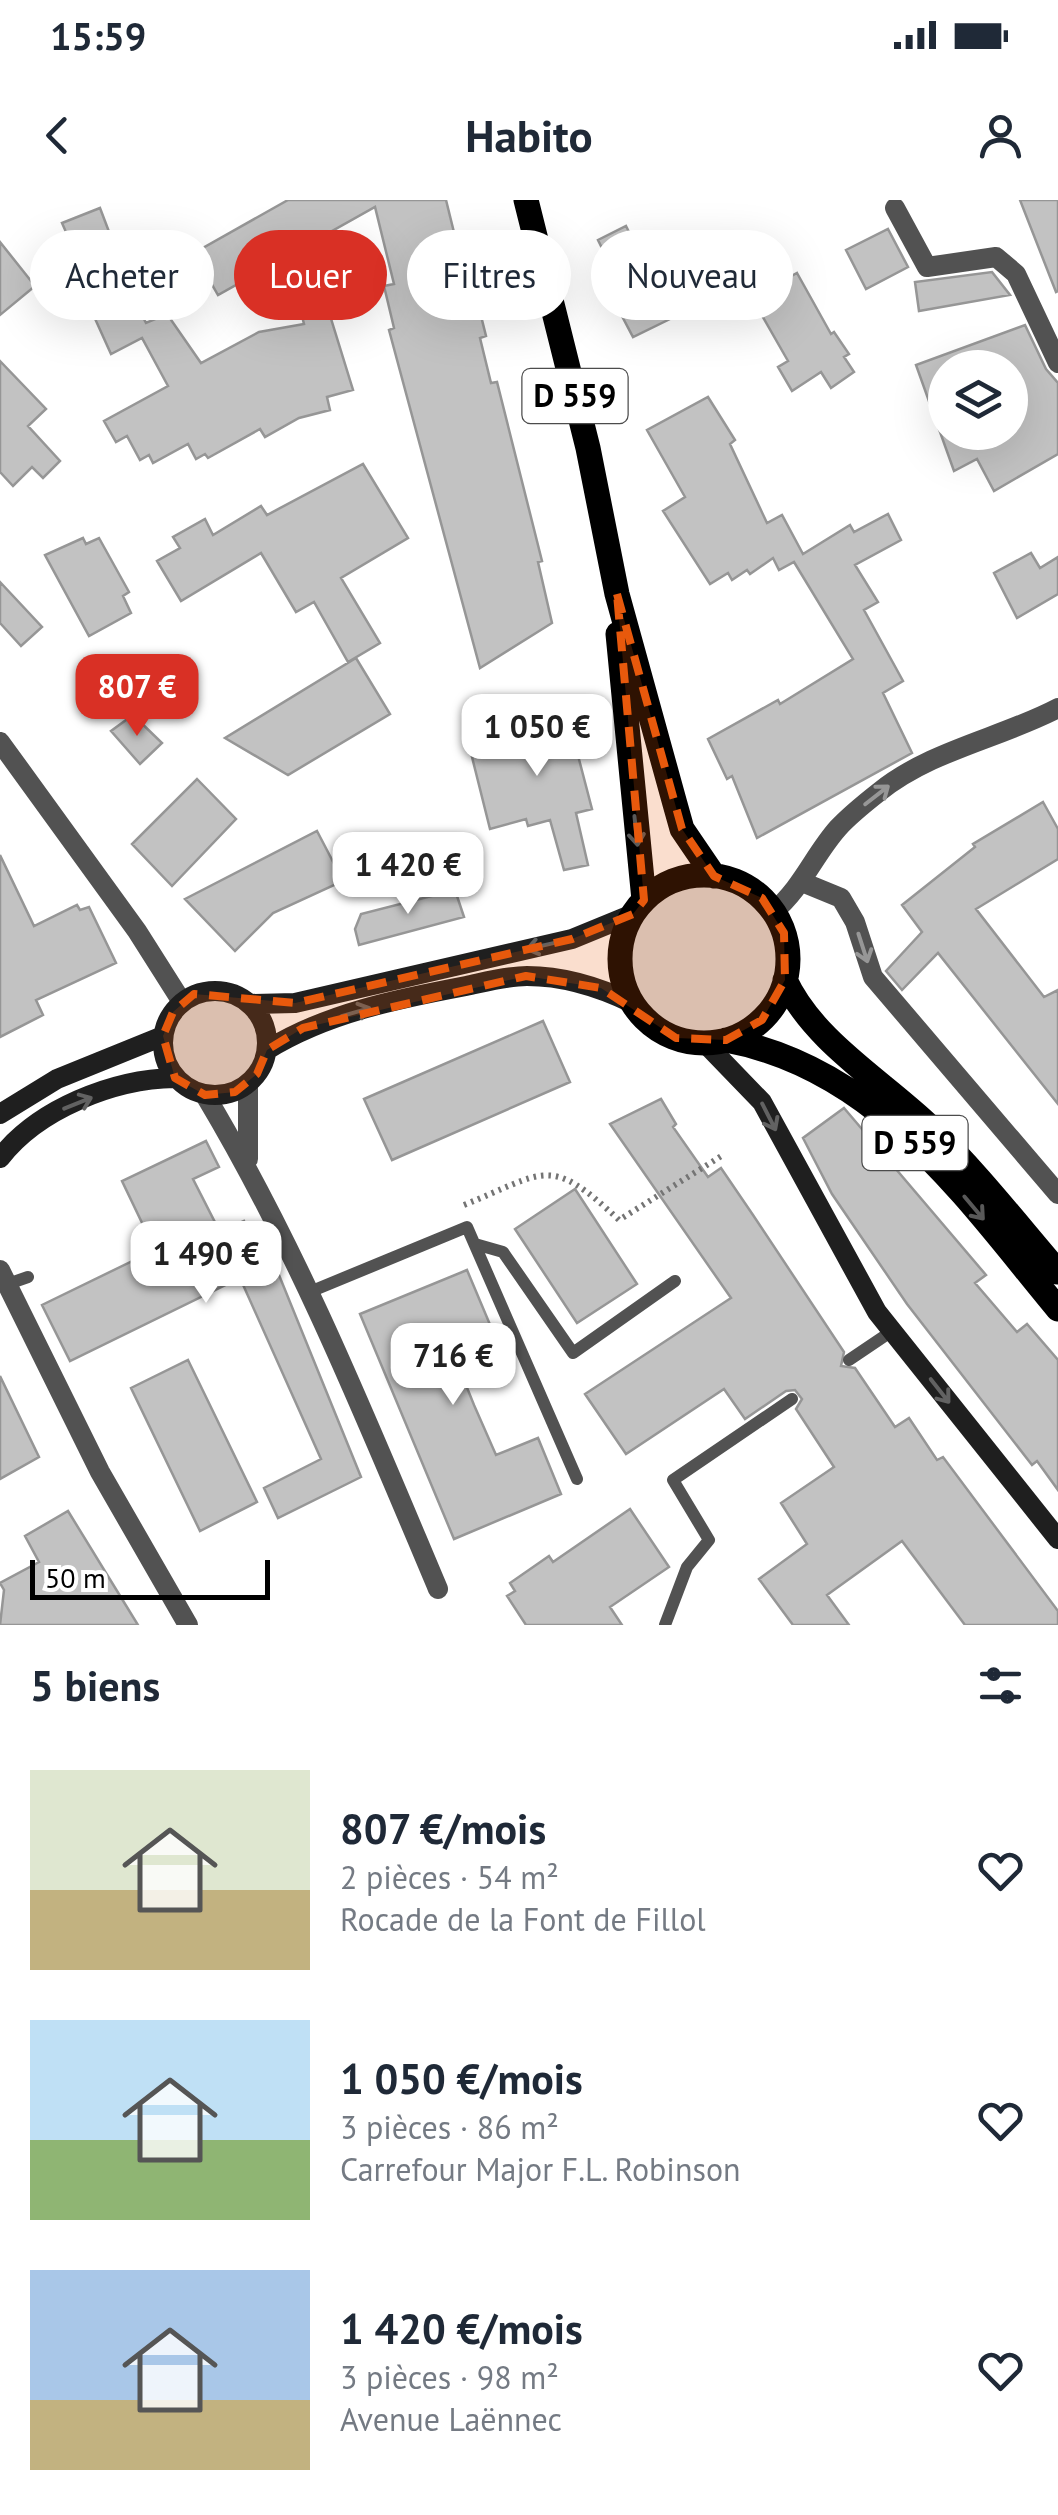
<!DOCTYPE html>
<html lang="fr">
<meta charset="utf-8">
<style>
body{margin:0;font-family:"PT Sans",sans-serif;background:#f6f6f7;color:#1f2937;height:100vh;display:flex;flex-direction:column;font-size:38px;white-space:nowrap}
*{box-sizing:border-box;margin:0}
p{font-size:32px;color:#747a83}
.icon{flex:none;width:55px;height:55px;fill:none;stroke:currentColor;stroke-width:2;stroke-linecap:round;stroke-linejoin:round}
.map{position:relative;height:1425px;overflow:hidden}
.drawer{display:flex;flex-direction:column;background:#fff;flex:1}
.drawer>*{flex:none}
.guide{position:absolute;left:30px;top:30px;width:1000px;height:90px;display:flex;gap:20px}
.buttons{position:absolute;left:928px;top:150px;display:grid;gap:20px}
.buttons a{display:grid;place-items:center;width:100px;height:100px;border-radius:50%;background:#fff;box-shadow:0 10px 40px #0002;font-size:50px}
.scale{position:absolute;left:30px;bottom:25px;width:240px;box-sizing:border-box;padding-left:10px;border:5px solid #000;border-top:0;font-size:28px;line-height:35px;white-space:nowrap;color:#000;-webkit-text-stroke:8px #fff;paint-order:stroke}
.price{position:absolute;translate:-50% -85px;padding:0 22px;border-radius:20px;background:#fff;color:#222;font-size:32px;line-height:65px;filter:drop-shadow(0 2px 5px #0008)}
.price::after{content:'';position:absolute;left:50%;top:60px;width:30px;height:22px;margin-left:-15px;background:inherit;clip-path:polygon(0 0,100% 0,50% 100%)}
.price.active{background:#d93025;color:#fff}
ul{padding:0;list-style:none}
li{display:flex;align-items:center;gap:30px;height:250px;padding:0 30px}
li span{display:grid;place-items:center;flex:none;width:280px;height:200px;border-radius:0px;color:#555}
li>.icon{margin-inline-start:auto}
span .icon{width:120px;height:120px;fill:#fffc;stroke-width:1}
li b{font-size:42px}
h2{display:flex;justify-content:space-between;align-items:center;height:120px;padding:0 30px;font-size:42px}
.tag{padding:0 35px;border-radius:45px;background:#fff;box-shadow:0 10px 40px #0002;font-size:35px;line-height:90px}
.tag.active{background:#d93025;color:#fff}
.status{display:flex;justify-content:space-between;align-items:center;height:70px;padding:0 50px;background:#fff;direction:ltr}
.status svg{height:28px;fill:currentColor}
header{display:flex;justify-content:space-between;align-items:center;height:130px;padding:0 30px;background:#fff;font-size:45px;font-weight:700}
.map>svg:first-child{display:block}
</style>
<div class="status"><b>15:59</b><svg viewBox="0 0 49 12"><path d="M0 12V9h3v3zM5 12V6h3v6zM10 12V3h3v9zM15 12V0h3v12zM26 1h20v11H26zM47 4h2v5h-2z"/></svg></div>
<header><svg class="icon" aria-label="back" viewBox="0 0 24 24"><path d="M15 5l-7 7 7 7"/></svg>Habito<svg class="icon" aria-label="person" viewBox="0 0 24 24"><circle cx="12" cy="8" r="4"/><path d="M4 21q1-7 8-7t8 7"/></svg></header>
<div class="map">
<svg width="1058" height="1425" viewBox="0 0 1058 1425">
<rect width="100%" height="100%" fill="#fff"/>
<path fill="#d9d9d9" d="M621 759a83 83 0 1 1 166 0a83 83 0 1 1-166 0Z
M163 843a52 52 0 1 1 104 0a52 52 0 1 1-104 0Z"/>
<path fill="#c2c2c2" stroke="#969696" stroke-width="2.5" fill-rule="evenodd" d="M288 0H446L467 85 473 84 486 136 480 138 491 183 497 182 542 361 538 362 552 423 480 468 389 130 394 128 384 86 394 84 375 7 218 95 194 53Z
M1020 0H1058V91L1056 92Z
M100 8 122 66 118 70 146 123 167 114 201 163 259 132 304 124 302 116 328 109 353 190 327 197 330 210 299 218 265 237 260 229 208 258 205 254 196 259 188 244 153 263 149 255 140 260 127 236 116 242 104 221 168 186 142 138 111 154 92 112 100 109 62 23Z
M626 26 672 118 633 137 613 99 624 93 598 40Z
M888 29 908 67 866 89 846 50Z
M0 42 35 86 0 115Z
M992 72 1010 95 919 111 915 82Z
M797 73 831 134 834 132 849 154 844 157 854 172 831 188 821 172 792 191 778 167 788 161 752 98Z
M1025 125 1046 169 1058 183V254L994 291 977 259 954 271 916 165ZM945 168H1010V232H945Z
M0 161 46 209 28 226 60 261 43 278 32 267 13 286 0 272Z
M708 197 735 240 730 244 767 323 782 315 803 354 850 325 854 332 888 314 901 340 855 365 878 402 864 410 903 481 883 493 912 553 757 638 732 576 727 579 708 539 778 500 780 504 853 459 794 362 779 370 773 358 750 374 747 370 732 380 728 373 710 384 663 311 685 297 647 230Z
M363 264 408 338 341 378 380 443 348 462 314 402 296 412 261 353 181 401 157 361 180 348 173 337 205 319 213 335 261 306 267 315Z
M83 338 86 344 99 338 129 392 123 396 131 413 89 436 45 355Z
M1031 353 1040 368 1058 357V394L1017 418 994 373Z
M0 382 42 427 21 446 0 423Z
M356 458 390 514 288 575 225 538Z
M564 502 592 609 576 613 588 665 564 670 550 620 528 626 526 619 490 629 472 557 507 548 501 519Z
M133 515 162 543 140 564 111 531Z
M197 579 236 619 172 686 132 644Z
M1043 602 1058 629V659L976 709 1044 797 1058 790V904L938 753 902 790 886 771 922 732 902 705 975 647 973 644Z
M317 631 343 681 273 713 235 751 185 699Z
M0 655 34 726 77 705 80 710 89 707 116 763 36 800 43 815 0 837Z
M455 690 464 717 359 745 355 729 361 714Z
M543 821 570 882 392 960 364 899Z
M661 899 676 924 673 927 708 977 721 968 753 1015 844 1152 841 1166 855 1168 895 1227 909 1218 937 1260 943 1257 1058 1411V1425H965L902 1341 827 1395 849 1425H793L759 1379 807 1344 781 1303 834 1267 796 1209 802 1199 795 1190 786 1191 745 1219 724 1189 626 1254 585 1194 731 1098 610 924Z
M844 908 986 1075 975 1083 1017 1132 1027 1124 1058 1160V1290L1037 1261 1032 1265 907 1104 832 994 803 938Z
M206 941 219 967 193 979 220 1032 244 1021 272 1079 279 1075 361 1277 278 1318 264 1288 321 1259 240 1078 70 1161 42 1105 155 1050 122 981Z
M575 989 637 1084 577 1123 515 1029Z
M467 1070 491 1127 449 1143 474 1205 496 1255 538 1238 561 1294 454 1339 360 1114Z
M188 1160 257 1302 200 1331 131 1188Z
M0 1176 39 1257 0 1279Z
M630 1309 669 1367 610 1407 622 1425H526L507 1396 515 1391 510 1383 549 1356 553 1362Z
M68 1311 122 1399 138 1425H0L4 1390 0 1383 39 1362 25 1336Z"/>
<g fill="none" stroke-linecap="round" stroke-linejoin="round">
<path stroke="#747474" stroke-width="6" stroke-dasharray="2.5 5" stroke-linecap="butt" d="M464 1005C546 972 549 954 619 1020L723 955"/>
<path stroke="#525252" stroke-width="12" d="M475 1044 503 1052 573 1153 675 1081
M5 1085 28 1077
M312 1091 467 1027 577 1279
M849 1160 892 1131
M665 1425 687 1367 709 1340 673 1280 792 1199"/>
<path stroke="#525252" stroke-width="20" d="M895 8 927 67 996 57 1016 74 1058 163
M802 682 841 698 855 722 873 777 1058 994
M773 712C802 688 814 655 838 628 850 615 865 603 879 592 931 550 1001 538 1058 508
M248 884V959
M205 895C299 1052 367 1221 438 1389
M0 1070 100 1272 188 1425"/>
<path stroke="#525252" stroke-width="20" d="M0 542 137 731 182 802"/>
<path stroke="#1f1f1f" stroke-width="20" d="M163 843a52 52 0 1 1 104 0a52 52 0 1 1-104 0Z
M250 804 295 803 572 739 633 714
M705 843 762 902 877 1112 1058 1339
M267 850C327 813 397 799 466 786 485 782 507 776 527 776 564 776 599 787 632 803
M0 914 57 879 163 836
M0 958C38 909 113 879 175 878"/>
<path stroke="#000" stroke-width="25" d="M526 0 588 248 617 394 675 604 682 629 714 676
M618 434 644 700
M620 759a84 84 0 1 1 168 0a84 84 0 1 1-168 0Z
M785 780C813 841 882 881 930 927 976 972 1016 1023 1058 1072
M726 840C878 868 965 997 1058 1109"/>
</g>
<defs><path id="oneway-shaft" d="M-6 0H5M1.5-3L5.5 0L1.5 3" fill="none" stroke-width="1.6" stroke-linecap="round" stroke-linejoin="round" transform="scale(2.5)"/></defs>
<g stroke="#979797">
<use href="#oneway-shaft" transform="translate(877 595) rotate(-38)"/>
<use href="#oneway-shaft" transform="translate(863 748) rotate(72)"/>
</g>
<g stroke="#595959">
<use href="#oneway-shaft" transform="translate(636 631) rotate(84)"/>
<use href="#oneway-shaft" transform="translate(974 1008) rotate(50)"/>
</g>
<g stroke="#626262">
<use href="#oneway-shaft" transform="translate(541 746) rotate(167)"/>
<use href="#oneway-shaft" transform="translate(356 812) rotate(-16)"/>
<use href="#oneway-shaft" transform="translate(78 903) rotate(-22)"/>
<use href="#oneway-shaft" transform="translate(769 917) rotate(63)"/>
<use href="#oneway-shaft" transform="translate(940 1191) rotate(52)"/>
</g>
<path fill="#e8590c" fill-opacity="0.2" stroke="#e8590c" stroke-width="8" stroke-dasharray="20 12" stroke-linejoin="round" d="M617 394 682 629 714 676 762 698 784 733 785 780 762 820 726 840 676 838 601 788 526 776 303 828 267 850 257 874 235 892 205 895 175 878 163 836 173 812 194 794 295 803 572 739 633 714 644 700Z"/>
<g text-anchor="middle" stroke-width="8" stroke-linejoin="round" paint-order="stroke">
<g fill="#fff" stroke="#4c4c4c" stroke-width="2.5">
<rect x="522.5" y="169" width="105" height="54" rx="8"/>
<rect x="862.5" y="916" width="105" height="54" rx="8"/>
</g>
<g font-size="32" font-weight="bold" fill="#000">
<text x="575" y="207">D 559</text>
<text x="915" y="954">D 559</text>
</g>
</g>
</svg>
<div class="buttons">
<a><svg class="icon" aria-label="layers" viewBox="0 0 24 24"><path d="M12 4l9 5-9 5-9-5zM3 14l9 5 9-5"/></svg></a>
</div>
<div class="scale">50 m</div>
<b class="price active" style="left:137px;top:539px">807 €</b>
<b class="price" style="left:537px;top:579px">1 050 €</b>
<b class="price" style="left:408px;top:717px">1 420 €</b>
<b class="price" style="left:206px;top:1106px">1 490 €</b>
<b class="price" style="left:453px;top:1208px">716 €</b>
<div class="guide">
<a class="tag">Acheter</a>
<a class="tag active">Louer</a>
<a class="tag">Filtres</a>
<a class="tag">Nouveau</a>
</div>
</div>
<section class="drawer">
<h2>5 biens<svg class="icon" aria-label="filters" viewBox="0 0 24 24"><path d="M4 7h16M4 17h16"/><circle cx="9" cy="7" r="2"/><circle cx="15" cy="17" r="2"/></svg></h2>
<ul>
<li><span style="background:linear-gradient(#dfe7d0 60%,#c2b280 0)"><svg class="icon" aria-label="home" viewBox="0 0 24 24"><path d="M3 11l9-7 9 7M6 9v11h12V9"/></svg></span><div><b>807 €/mois</b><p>2 pièces · 54 m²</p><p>Rocade de la Font de Fillol</p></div><svg class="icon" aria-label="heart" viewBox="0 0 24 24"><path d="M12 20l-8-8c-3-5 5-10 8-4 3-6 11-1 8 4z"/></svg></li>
<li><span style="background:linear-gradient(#bfe0f5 60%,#8fb573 0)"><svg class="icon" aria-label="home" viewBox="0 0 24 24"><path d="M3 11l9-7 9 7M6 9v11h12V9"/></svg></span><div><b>1 050 €/mois</b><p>3 pièces · 86 m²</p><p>Carrefour Major F.L. Robinson</p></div><svg class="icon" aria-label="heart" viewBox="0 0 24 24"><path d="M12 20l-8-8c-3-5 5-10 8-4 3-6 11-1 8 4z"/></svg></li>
<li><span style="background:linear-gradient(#a9c7e8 65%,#c2b280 0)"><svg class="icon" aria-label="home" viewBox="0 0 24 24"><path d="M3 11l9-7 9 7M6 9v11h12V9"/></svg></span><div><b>1 420 €/mois</b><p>3 pièces · 98 m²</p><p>Avenue Laënnec</p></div><svg class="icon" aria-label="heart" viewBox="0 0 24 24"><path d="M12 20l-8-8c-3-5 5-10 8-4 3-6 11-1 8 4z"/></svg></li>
</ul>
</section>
